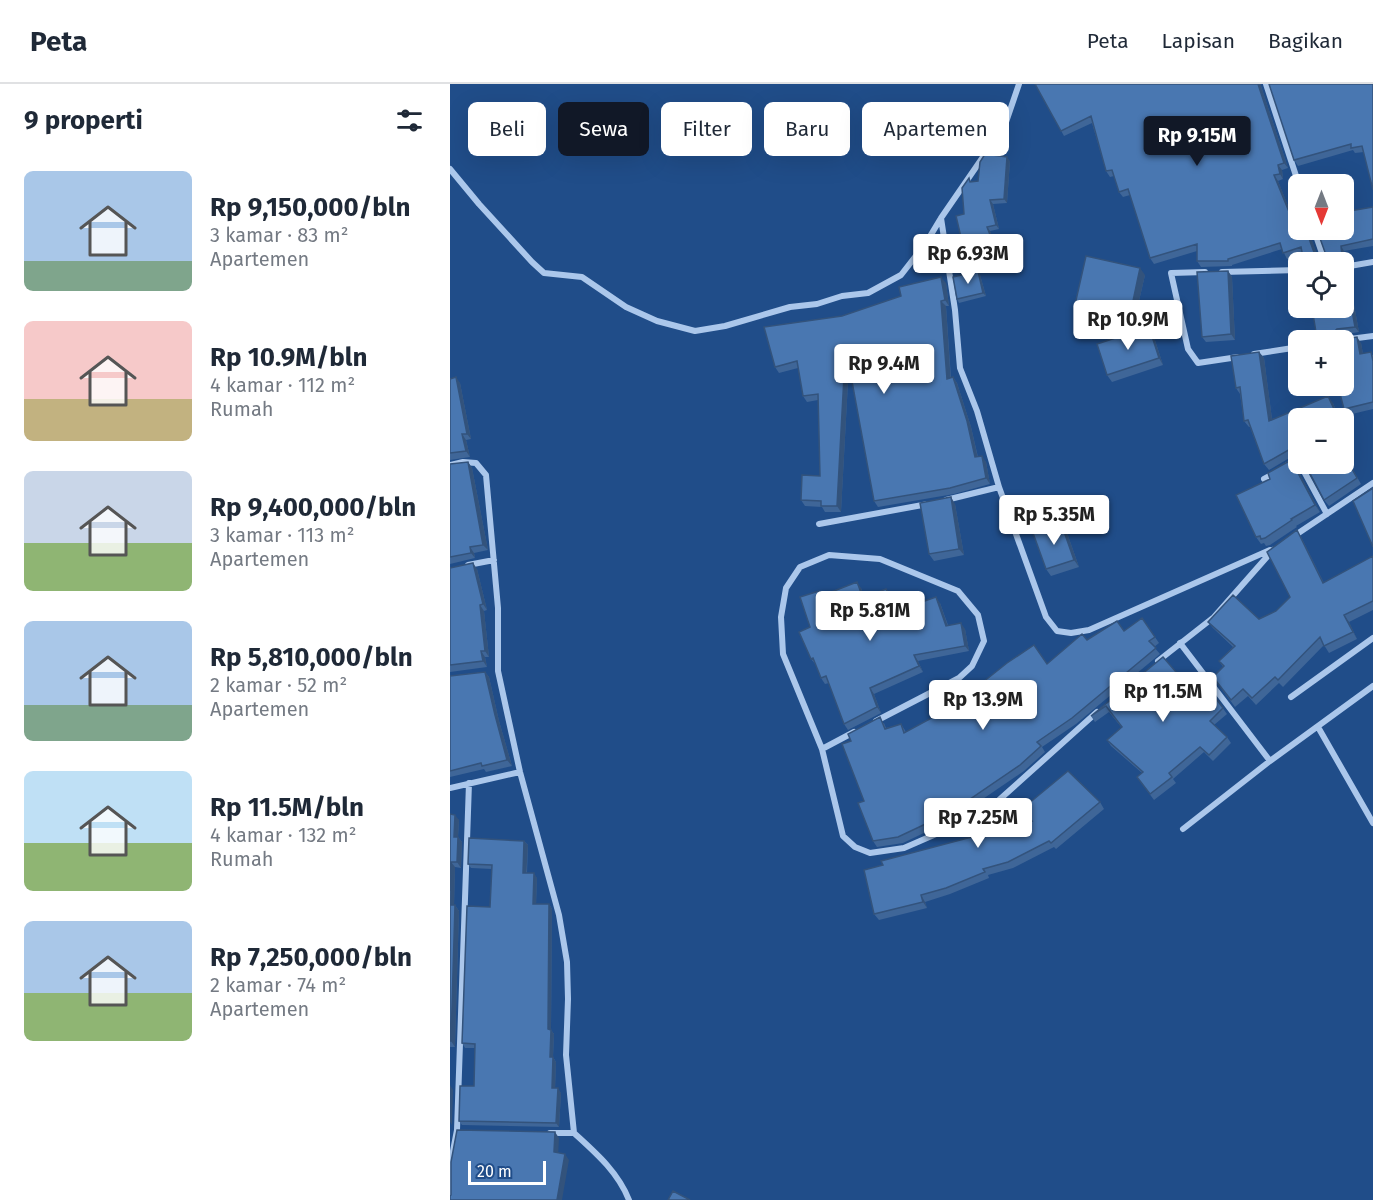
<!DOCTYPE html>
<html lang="id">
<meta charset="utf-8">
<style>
body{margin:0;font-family:"Fira Sans",sans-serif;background:#f2f2f3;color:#1f2937;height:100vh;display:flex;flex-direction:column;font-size:22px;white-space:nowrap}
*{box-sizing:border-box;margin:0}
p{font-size:20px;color:#747a83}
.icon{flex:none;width:33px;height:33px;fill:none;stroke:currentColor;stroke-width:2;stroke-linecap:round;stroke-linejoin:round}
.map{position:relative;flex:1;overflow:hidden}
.drawer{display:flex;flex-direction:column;background:#fff;width:450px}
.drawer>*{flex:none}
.guide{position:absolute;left:18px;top:18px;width:570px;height:54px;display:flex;gap:12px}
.needle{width:39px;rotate:180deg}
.fabs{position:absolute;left:838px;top:90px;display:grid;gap:12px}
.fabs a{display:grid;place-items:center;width:66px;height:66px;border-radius:9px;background:#fff;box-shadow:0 6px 24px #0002;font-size:30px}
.scale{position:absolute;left:18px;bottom:15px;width:78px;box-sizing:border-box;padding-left:6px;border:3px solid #fff;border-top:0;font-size:16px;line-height:21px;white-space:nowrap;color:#fff;-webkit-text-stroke:4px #204d89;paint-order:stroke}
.price{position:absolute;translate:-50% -51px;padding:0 14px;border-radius:6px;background:#fff;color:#222;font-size:20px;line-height:39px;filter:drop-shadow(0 2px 3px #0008)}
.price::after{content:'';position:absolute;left:50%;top:36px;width:18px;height:14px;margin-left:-9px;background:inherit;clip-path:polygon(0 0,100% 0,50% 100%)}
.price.current{background:#111827;color:#fff}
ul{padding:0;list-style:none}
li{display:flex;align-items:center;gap:18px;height:150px;padding:0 24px}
li span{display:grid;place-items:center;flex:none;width:168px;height:120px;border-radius:9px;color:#555}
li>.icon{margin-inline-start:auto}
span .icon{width:72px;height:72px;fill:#fffc;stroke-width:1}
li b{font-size:26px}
h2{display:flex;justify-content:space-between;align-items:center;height:72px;padding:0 24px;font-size:26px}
.tag{padding:0 21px;border-radius:9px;background:#fff;box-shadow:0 6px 24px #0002;font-size:21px;line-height:54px}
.tag.current{background:#111827;color:#fff}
header{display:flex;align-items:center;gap:36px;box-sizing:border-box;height:84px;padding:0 30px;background:#fff;border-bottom:2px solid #e0e1e3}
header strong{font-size:28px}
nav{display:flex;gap:33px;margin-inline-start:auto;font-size:21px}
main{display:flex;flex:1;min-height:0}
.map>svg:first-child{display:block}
</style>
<header>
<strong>Peta</strong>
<nav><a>Peta</a><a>Lapisan</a><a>Bagikan</a></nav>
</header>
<main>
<section class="drawer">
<h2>9 properti<svg class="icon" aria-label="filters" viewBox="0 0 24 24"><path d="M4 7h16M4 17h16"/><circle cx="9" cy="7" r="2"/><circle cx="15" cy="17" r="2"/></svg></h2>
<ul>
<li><span style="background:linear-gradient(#a9c7e8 75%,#7fa58c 0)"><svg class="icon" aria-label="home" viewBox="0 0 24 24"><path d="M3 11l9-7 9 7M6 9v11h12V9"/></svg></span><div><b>Rp 9,150,000/bln</b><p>3 kamar · 83 m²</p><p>Apartemen</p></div></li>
<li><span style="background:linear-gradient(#f6c9c9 65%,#c2b280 0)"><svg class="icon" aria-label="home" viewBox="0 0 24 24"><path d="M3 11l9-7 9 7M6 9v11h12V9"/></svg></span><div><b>Rp 10.9M/bln</b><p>4 kamar · 112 m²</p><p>Rumah</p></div></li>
<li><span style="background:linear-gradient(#c9d6e8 60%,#8fb573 0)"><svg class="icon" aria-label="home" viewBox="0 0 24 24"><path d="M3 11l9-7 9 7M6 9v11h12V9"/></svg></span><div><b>Rp 9,400,000/bln</b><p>3 kamar · 113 m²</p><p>Apartemen</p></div></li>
<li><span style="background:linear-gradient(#a9c7e8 70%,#7fa58c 0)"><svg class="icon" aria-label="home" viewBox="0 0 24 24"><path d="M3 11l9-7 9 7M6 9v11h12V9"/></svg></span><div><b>Rp 5,810,000/bln</b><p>2 kamar · 52 m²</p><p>Apartemen</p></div></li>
<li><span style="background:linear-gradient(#bfe0f5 60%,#8fb573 0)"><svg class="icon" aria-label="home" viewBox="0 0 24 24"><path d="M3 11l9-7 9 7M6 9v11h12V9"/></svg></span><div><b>Rp 11.5M/bln</b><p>4 kamar · 132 m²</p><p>Rumah</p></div></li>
<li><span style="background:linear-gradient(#a9c7e8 60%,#8fb573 0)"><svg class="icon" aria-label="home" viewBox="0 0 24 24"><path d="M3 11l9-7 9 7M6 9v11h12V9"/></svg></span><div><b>Rp 7,250,000/bln</b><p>2 kamar · 74 m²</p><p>Apartemen</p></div></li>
</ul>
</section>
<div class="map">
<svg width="923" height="1116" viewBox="0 0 923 1116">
<rect width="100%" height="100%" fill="#204d89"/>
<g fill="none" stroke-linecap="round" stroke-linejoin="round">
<path stroke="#abc7eb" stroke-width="6" d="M816 0 849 101
M0 85 29 120 82 178 94 189 132 193 176 223 207 237 245 247 275 242 340 223 367 220 392 212 418 209 451 191 476 159 491 134
M864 146 875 178
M894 183 923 178
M755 188 721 189 738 265 748 279 788 273
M772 188 849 186
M892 256 923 252
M804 270 849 263
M850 380 877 430
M0 381 13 378 26 379 36 391 48 524V587L70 688 109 831 117 878 118 915 116 971 124 1049C146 1069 168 1088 179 1116
M836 382 849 375
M814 395 825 389
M549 403 527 327 510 284 505 226 491 134 555 41 569 0
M496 416 549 403 596 533 607 547 621 549 639 546 820 466
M369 440 478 420
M844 452 923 399
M18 481 44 476
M730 559 820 677
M708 577 764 533 823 466
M841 613 923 554
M426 637 509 594 522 582 534 557 528 531 508 507 430 475 379 471 350 483 336 504 331 533 333 570 372 665 393 752 405 763 420 769 454 764 493 747 549 716 647 628
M868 643 923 739
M372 665 404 648
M0 704 70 688
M733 745 820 677 923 602
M100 1049H124
M0 1116V1083L7 1046 19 699"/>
</g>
<path fill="#3f6698" d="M585 0H811V2L838 84 832 86 833 95 828 97 845 140 849 146H860L859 148 869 177 875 176 923 123V162L894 167 896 177 892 178H854L852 169 837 175 832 165 782 181V182L751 183 747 177V167L704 180 700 174 680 111 673 113 669 108 664 92 660 93 656 87 642 39 614 52Z
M923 0 914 68 905 69 903 66 848 82 844 76Z
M560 77 557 119 543 120 549 145 540 147 551 176 521 187 518 183 514 130 521 98 528 97Z
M778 187 782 193 785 256 756 258 752 253Z
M898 188 909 248 891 251 887 253V255L911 259 913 270 923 271V325L898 331 894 325 875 253 870 254 866 248Z
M530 191 536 212 509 219 507 215Z
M695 191 683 243 629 232 624 225Z
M496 199 499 222H496L501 294 503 293 507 299 521 343 528 373 536 378 540 400 504 410 428 423 424 417 402 298H398L391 428H375L372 423 355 422 351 416 370 392 368 316 357 318 353 312 348 284 329 289 325 283 392 232Z
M699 243 703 250 713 281 662 298 657 291Z
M809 268 814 274 822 335 883 319 889 334H849V371L846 370 819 386 814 380 800 343H799L794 337 790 310 786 304Z
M0 294 10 299 21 355 16 356 20 373 0 376Z
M894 370 911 400 879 422 874 416 894 380Z
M18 378 22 384 38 466 24 469 25 474 0 480V380Z
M846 383 870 428 846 442 847 443 820 461 816 462 814 459 811 460 806 453Z
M505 420 514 471 484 477 479 470Z
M611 439 616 446 629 483 601 492 596 485Z
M851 453 874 499 923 472V526L899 538 907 555 879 569 874 561 833 603 829 599 806 621 798 612 785 623 763 593 773 583 769 577 783 563 763 544 758 538 809 535 826 527 840 513Z
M0 484 27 485 37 526 34 527 39 573H35L37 583 0 588Z
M411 504 415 514 441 510 447 526 490 519 498 541 515 545 519 567 468 577 473 588 424 610 431 629 398 646 394 640 379 599 375 600 371 594 366 581 361 575 360 543 373 512Z
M692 534 709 559 704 563 710 570 626 640 592 663 595 668 574 687 505 734 453 759 427 763 423 757 401 657 434 639 436 644 451 640 456 648 500 624 497 621 518 610 597 580 637 556 674 547Z
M713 573 745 610 756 601 777 630 764 641 777 653 781 659 763 677 754 668 723 695 726 699 704 716 687 693 692 689 661 662 657 656 672 644 659 628 645 638 641 632Z
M35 588 39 593 49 637 62 682 36 688 34 685 0 693V592Z
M650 718 654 725 606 765 604 763 563 784 538 791 539 794 500 810 475 818 477 824 429 836 424 830 433 781 582 737 572 725Z
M0 730 9 736 8 753 12 758 11 784 5 783 4 821H5L9 827 5 963H0Z
M74 757 78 761 77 789 87 794 86 820H99L102 825 101 946 104 950 103 973 106 978 105 1004 111 1009 109 1043 12 1041 9 1037 24 1002 25 964H15L12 959 40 823 42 785 21 784 18 780Z"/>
<path fill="#33537c" d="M808 0H811V2L838 84 834 79Z
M557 73 560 77 557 119 554 115Z
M828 81 832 86 833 95 830 90Z
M824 91 828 97 848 146 844 140Z
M540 116 543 120 549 145 546 141Z
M537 143 540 147 551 176 548 171Z
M856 146H860L859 148 870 178 866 174Z
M891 162 894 167 896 177 892 172Z
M887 173 891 178H886L885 176Z
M894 182 898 188 909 248 905 243Z
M690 184 695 191 683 243 679 236Z
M528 187 530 191 536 212 533 209Z
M778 187 782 193 785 256 781 250Z
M491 193 496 199 499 222 495 216Z
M491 217 496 222 501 301 497 295Z
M699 243 703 250 713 281 709 274Z
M907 253 911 259 914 276 910 270Z
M809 268 814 274 823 343 819 337Z
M394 292 398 298 391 428 387 422Z
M6 293 10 299 21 355 17 350Z
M503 293 507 299 521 343 529 379 525 373Z
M878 312 883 319 889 334H888Z
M12 350 16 356 20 373 16 367Z
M532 372 536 378 540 400 536 394Z
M841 376 846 383 870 428 865 421Z
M18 378 22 384 38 466 33 461Z
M501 413 505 420 514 471 509 465Z
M611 439 616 446 629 483 624 476Z
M847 446 851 453 877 506 873 499Z
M20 463 24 469 25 474 21 469Z
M23 479 27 485 37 526 33 520Z
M407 498 411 504 417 520 413 514Z
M436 505 441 510 450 533 446 527Z
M486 513 490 519 500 548 496 542Z
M30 521 34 527 39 573 35 567Z
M894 531 899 538 907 555 903 548Z
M511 539 515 545 519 567 515 562Z
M31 567 35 573 37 583 33 577Z
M464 571 468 577 473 588 469 582Z
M35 588 39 593 49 637 62 682 57 676 45 631Z
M420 604 424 610 431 629 427 623Z
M5 731 9 736 8 753 12 758 11 784 7 778 4 753Z
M74 757 78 761 76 794 73 789Z
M1 778 5 783 4 826 0 821Z
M84 789 87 794 86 824 83 820Z
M471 811 475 818 477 824 473 818Z
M99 820 102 825 101 946 104 950 103 973 106 978 105 1009 102 1004 98 945Z
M5 821 9 827 5 963 1 957Z
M0 1001 3 1006 2 1041 0 1038Z
M108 1004 111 1009 109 1043 106 1039Z
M105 1048 109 1054 108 1074 104 1068Z
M115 1070 119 1076 112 1116H107Z"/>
<path fill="#4977b1" stroke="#33537c" stroke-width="1.5" d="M585 0H808L834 79 828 81 830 90 824 91 844 140 849 139V146H856L866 174 870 177 875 176 876 171 867 146H894V128L923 123V155L891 162 892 172 887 173 885 176 886 178H854L851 163 833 169 830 159 778 175V177H747V160L700 174 678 105 669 108 662 86 656 87 641 32 611 47Z
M819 0H923V106L912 62 901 64V60L844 76Z
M535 70 557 73 554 115 540 116 546 141 537 143 548 171 518 183 506 132 514 130 512 104 519 94 520 98 528 97 530 78Z
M636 172 690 184 679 236 624 225Z
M894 182 905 243 887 245 884 248 883 252 888 256 907 253 910 270 921 268 923 277V318L894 325 888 302H894V256H876L873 247 866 248 862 224H894Z
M528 187 533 209 507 215 503 193Z
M778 187 781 250 752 253 747 188Z
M491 193 495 216 491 217 497 295 503 293 517 337 525 373 532 372 536 394 500 404 424 417 401 292H394L387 422H371V417L351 416 352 391 370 392 368 310 353 312 347 277 325 283 314 243 392 232 451 212 449 203Z
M699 243 709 274 657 291 647 260Z
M809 268 819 337 878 312 888 334H849V367L848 364H842L814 380 798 336 794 337 790 303 786 304 781 272Z
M6 293 17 350H12L16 367 0 369V295Z
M894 371 907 394 874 416 855 380H894Z
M841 376 865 421 841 435 842 436 815 454 811 455 810 452 806 453 786 411 820 395 818 389Z
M18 378 33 461 20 463 21 469 0 473V380Z
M923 404V463L903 417Z
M501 413 509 465 479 470 470 419Z
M611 439 624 476 596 485 583 449Z
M847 446 873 499 923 472V517L894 531 903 548 874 562 870 553 828 596 825 593 802 614 793 605 781 616 763 593 774 582 769 577 785 562 758 538 783 511 809 535 826 527 840 513 817 468Z
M23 479 33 520 30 521 35 567H31L33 577 0 581V484Z
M407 498 413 514 436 505 446 527 486 513 496 542 511 539 515 562 464 571 469 582 420 604 427 623 394 640 376 592 371 594 363 574 361 575 349 548 360 543 350 513 369 507 371 512Z
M692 534 705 553 699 557 706 564 622 634 587 658 591 662 570 681 501 728 448 753 423 757 408 719 414 717 392 660 401 657 398 650 430 633 435 645 451 640 454 649 500 624 497 621V612L510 601 518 610 557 579 584 561 597 580 632 550 637 556 667 537 674 547Z
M713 573 745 610 756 601 773 624 760 637 777 653 759 671 750 663 719 689 722 693 700 710 687 693 693 688 657 656 672 643 656 622 641 632Z
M35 588 45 631 57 676 32 682 31 679 0 687V592Z
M618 687 650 718 601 759 599 757 558 778 533 785 535 788 496 804 471 811 473 818 424 830 414 786 433 781 431 777 582 737 572 725Z
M0 730 5 731 4 753H8L7 778H1L0 807Z
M19 754 74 757 73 789H84L83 820H99L98 945 101 946 100 973H103L102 1004H108L106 1039 9 1037 10 1002H24L25 960 12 959 17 822 40 823 42 781 18 780Z
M0 821H5L1 957H0Z
M7 1046 105 1048 104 1068 115 1070 107 1116H0V1112L1 1111V1078Z
M223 1107 240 1116H218Z"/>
</svg>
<div class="fabs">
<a><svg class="needle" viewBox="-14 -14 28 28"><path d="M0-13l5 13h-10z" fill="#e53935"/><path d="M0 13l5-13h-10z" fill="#747a83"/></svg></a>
<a><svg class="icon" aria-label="locate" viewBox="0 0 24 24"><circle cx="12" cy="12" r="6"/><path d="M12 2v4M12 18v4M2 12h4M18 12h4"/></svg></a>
<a>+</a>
<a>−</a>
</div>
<div class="scale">20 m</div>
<b class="price current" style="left:747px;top:83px">Rp 9.15M</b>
<b class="price" style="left:518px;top:201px">Rp 6.93M</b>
<b class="price" style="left:678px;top:267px">Rp 10.9M</b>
<b class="price" style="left:434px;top:311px">Rp 9.4M</b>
<b class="price" style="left:604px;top:462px">Rp 5.35M</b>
<b class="price" style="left:420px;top:558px">Rp 5.81M</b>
<b class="price" style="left:713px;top:639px">Rp 11.5M</b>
<b class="price" style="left:533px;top:647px">Rp 13.9M</b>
<b class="price" style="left:528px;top:765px">Rp 7.25M</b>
<div class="guide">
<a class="tag">Beli</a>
<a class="tag current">Sewa</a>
<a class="tag">Filter</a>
<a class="tag">Baru</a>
<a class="tag">Apartemen</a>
</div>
</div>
</main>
